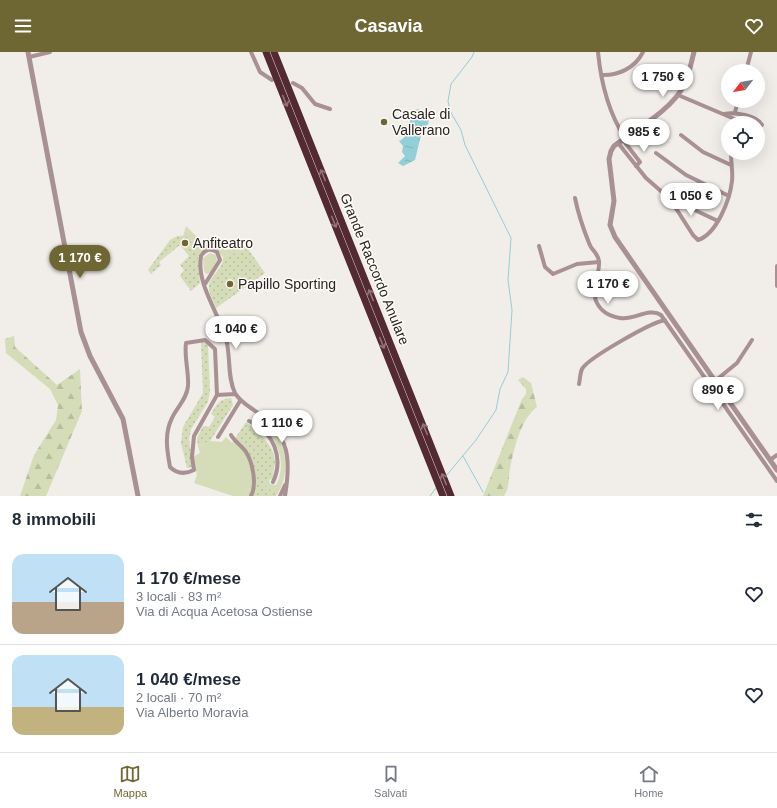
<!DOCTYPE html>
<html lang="it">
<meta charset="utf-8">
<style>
body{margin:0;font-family:Helvetica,sans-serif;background:#f6f6f7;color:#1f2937;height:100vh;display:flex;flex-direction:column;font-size:15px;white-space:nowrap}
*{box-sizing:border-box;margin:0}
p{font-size:13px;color:#747a83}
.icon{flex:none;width:22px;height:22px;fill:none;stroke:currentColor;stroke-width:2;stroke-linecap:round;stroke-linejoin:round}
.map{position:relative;height:444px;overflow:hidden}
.sheet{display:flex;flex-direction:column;background:#fff;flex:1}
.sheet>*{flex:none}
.needle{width:26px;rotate:239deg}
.buttons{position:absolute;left:721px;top:12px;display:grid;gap:8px}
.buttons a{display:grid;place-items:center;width:44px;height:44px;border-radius:50%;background:#fff;box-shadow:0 4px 16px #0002;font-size:20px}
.price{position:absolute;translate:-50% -34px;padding:0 9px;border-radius:14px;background:#fff;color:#222;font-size:13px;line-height:26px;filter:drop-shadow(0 1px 2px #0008)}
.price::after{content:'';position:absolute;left:50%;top:24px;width:12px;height:9px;margin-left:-6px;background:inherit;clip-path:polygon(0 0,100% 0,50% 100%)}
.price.on{background:#6f6733;color:#fff}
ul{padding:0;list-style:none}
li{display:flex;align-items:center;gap:12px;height:100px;padding:0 12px}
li+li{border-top:1px solid #e0e1e3}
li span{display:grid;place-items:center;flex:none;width:112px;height:80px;border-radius:12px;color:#555}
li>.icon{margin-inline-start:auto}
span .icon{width:48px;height:48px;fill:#fffc;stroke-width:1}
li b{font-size:17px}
h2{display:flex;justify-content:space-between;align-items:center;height:48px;padding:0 12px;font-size:17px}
header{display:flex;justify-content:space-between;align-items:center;height:52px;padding:0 12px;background:#6f6733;color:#fff;font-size:18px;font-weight:700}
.tab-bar{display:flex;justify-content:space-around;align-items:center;height:56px;border-top:1px solid #e0e1e3;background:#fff;font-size:11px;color:#747a83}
.tab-bar a{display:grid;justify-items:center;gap:2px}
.tab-bar .on{color:#6f6733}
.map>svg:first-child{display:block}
</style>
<header><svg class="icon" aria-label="menu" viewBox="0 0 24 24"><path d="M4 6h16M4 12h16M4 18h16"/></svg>Casavia<svg class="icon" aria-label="heart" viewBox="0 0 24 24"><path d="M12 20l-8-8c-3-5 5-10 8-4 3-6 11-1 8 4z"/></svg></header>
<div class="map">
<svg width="777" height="444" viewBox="0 0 777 444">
<defs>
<pattern id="forest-firs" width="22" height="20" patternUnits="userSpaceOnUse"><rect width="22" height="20" fill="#d5dcb8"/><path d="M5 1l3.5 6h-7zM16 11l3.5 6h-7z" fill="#b7bd9e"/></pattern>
<pattern id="park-dots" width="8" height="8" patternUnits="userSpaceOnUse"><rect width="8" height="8" fill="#d5dcb8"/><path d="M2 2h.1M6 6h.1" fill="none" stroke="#b7bd9e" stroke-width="1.8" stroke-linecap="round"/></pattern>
<pattern id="water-ripples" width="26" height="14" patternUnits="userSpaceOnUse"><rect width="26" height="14" fill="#92cfd6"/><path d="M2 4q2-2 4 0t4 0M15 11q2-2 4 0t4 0" fill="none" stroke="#7eb2b7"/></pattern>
</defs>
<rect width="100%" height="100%" fill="#f1ede9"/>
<path fill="#d5dcb8" d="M186 174 204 192H215L225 198 247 195 248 197 223 205 217 198C208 194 200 198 197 208 196 197 196 187 183 184Z
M210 201 216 203 217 208 210 221 206 222 204 219 203 206Z
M260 369H263C287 386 292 418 277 443L263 432 274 418 272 427 269 428 270 432 276 433C287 411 279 389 260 373Z
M226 385 232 391 234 388 247 402 253 429 245 444H233L194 431 197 423 193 405 200 401 198 394 210 389 222 390Z"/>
<path fill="url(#forest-firs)" d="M14 284 15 295 57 333 80 317 82 359 46 444H20L34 403 56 368 58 353 50 337 6 301 5 287Z
M523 325 531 331 537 355C520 368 514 397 510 417 508 427 510 435 504 444H483L522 347 526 342V337L518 328Z"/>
<path fill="url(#park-dots)" d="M177 184C202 181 198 214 200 231L191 239 180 224 184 218 180 213 189 204 180 193 159 210 161 213 151 222 148 218 170 188Z
M248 197 265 221 216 256C214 250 210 244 209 237 207 225 224 218 223 205Z
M201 290H205L208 293 210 339 208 350 191 377 189 387 193 415 187 416 181 391 183 375 203 341Z
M231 346 233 353 210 389 198 394 197 386 203 374 209 375 215 365 211 362C217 352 219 347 231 346Z
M246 370C259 380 282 400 273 419 271 424 266 428 263 432L277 443 276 444H245L253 429 247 402 234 388Z"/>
<path fill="url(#water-ripples)" d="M419 57 420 60 425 61 426 59 430 61 428 72 421 83 415 108 403 114 398 111 405 104 402 100 403 94 399 89C411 84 407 68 415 58Z"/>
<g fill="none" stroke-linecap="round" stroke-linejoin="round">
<path stroke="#92cfd6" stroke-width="1" d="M463 404 483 440
M446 424 476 388 496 358 500 337 508 320 512 258 508 228 511 186 465 93 461 78 450 59 448 49 451 32 472 5 474 0
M430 444 436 436"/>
<path stroke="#a89093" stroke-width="4" d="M251 0 260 20 272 28
M598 0C601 31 608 60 625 86
M29 5 50 0
M746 19 751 0
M601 23C618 24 635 16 643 0
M293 31 302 36 315 52 330 57
M678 43 744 71
M735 60 738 49
M724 62C734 60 757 63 762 73L758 76
M681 83 703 100 731 113
M623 88 640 110 636 114
M618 91 646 126 670 147 693 183 698 188C717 182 730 147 732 129 733 120 731 110 731 101
M656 101 686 123 729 144
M575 146C578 161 583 176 589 191 591 198 598 201 599 209 600 220 592 241 596 249 601 260 609 264 620 266 633 269 649 255 661 263L777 429
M671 147 718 169
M539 194 545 215 553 222 577 212 599 210
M777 214V234
M205 232 220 208 217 200C211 196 205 197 201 204 196 232 219 261 226 287 231 305 227 325 235 341 240 350 250 355 258 361 290 385 291 407 285 444
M205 288 215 297 217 343 194 384 192 405 194 418C186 422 177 422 170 415 167 398 164 382 172 366 177 355 187 347 188 334 189 320 184 305 186 291Z
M715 329 737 311 752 288
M579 332C580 328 580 321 582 317 588 306 652 270 665 268
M217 343 235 342
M249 369C274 380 284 406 273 430
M231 383C235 390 242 394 246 400 253 411 257 433 251 444
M218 385 240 349
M770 408 777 403
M280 444 285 433"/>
<path stroke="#a89093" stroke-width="5" d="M28 0 81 280 90 304 123 367 138 444
M694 0C691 11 689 23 684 33 673 57 635 78 614 94L611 99 609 107 614 149 610 173 615 185 777 418"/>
<path stroke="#542a32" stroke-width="7" d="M266 0 443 444
M274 0 451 444"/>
</g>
<defs><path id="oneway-shaft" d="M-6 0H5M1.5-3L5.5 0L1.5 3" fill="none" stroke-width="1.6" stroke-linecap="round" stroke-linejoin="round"/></defs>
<g stroke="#907377">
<use href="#oneway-shaft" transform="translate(285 49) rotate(68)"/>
<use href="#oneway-shaft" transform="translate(323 123) rotate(-112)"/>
<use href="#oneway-shaft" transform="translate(334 170) rotate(68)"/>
<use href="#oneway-shaft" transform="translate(371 243) rotate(-112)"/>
<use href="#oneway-shaft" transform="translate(382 291) rotate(68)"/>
<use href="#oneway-shaft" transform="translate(425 377) rotate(-112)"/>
<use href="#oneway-shaft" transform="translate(444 427) rotate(-112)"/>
</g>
<g fill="#6f6733" stroke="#fefbf6" stroke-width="1.5">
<circle cx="384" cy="70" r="4"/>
<circle cx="185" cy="191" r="4"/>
<circle cx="230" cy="232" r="4"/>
</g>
<g text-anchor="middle" stroke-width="3" stroke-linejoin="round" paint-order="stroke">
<g font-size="14" fill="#262523" stroke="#fefbf6" text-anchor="start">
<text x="392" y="67">Casale di<tspan x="392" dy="16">Vallerano</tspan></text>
<text x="193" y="196">Anfiteatro</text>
<text x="238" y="237">Papillo Sporting</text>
</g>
<g font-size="14" fill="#262523" stroke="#fefbf6">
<text transform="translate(375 217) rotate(68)" y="5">Grande Raccordo Anulare</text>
</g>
</g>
</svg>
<div class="buttons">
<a><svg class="needle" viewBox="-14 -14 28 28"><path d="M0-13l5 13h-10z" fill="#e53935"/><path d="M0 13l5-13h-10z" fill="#747a83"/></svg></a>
<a><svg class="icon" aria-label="locate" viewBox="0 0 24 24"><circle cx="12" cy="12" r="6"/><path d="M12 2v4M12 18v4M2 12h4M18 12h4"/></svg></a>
</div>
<b class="price" style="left:663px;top:46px">1 750 €</b>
<b class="price" style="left:644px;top:101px">985 €</b>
<b class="price" style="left:691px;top:165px">1 050 €</b>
<b class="price on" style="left:80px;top:227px">1 170 €</b>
<b class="price" style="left:608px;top:253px">1 170 €</b>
<b class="price" style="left:236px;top:298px">1 040 €</b>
<b class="price" style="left:718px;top:359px">890 €</b>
<b class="price" style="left:282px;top:392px">1 110 €</b>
</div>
<section class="sheet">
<h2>8 immobili<svg class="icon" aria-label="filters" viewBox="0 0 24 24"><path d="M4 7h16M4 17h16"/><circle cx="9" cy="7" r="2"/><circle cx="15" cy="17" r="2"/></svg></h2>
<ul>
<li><span style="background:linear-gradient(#bfe0f5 60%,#b9a48a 0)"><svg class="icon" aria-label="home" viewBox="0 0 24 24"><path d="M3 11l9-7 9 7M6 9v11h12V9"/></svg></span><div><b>1 170 €/mese</b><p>3 locali · 83 m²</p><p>Via di Acqua Acetosa Ostiense</p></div><svg class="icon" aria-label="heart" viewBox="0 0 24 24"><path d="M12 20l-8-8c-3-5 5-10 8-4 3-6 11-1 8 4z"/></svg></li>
<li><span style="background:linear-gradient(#bfe0f5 65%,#c2b280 0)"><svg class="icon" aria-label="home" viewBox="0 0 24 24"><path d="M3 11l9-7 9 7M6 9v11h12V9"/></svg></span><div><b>1 040 €/mese</b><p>2 locali · 70 m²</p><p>Via Alberto Moravia</p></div><svg class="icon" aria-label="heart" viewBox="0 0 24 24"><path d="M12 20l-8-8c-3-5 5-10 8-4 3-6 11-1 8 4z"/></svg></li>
</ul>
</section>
<nav class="tab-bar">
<a class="on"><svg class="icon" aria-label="map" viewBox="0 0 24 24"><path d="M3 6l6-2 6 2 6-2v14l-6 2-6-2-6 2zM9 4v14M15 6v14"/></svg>Mappa</a>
<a><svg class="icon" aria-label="saved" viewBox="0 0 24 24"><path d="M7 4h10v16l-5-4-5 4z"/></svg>Salvati</a>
<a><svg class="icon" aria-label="home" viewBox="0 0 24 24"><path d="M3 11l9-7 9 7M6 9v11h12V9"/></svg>Home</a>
</nav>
